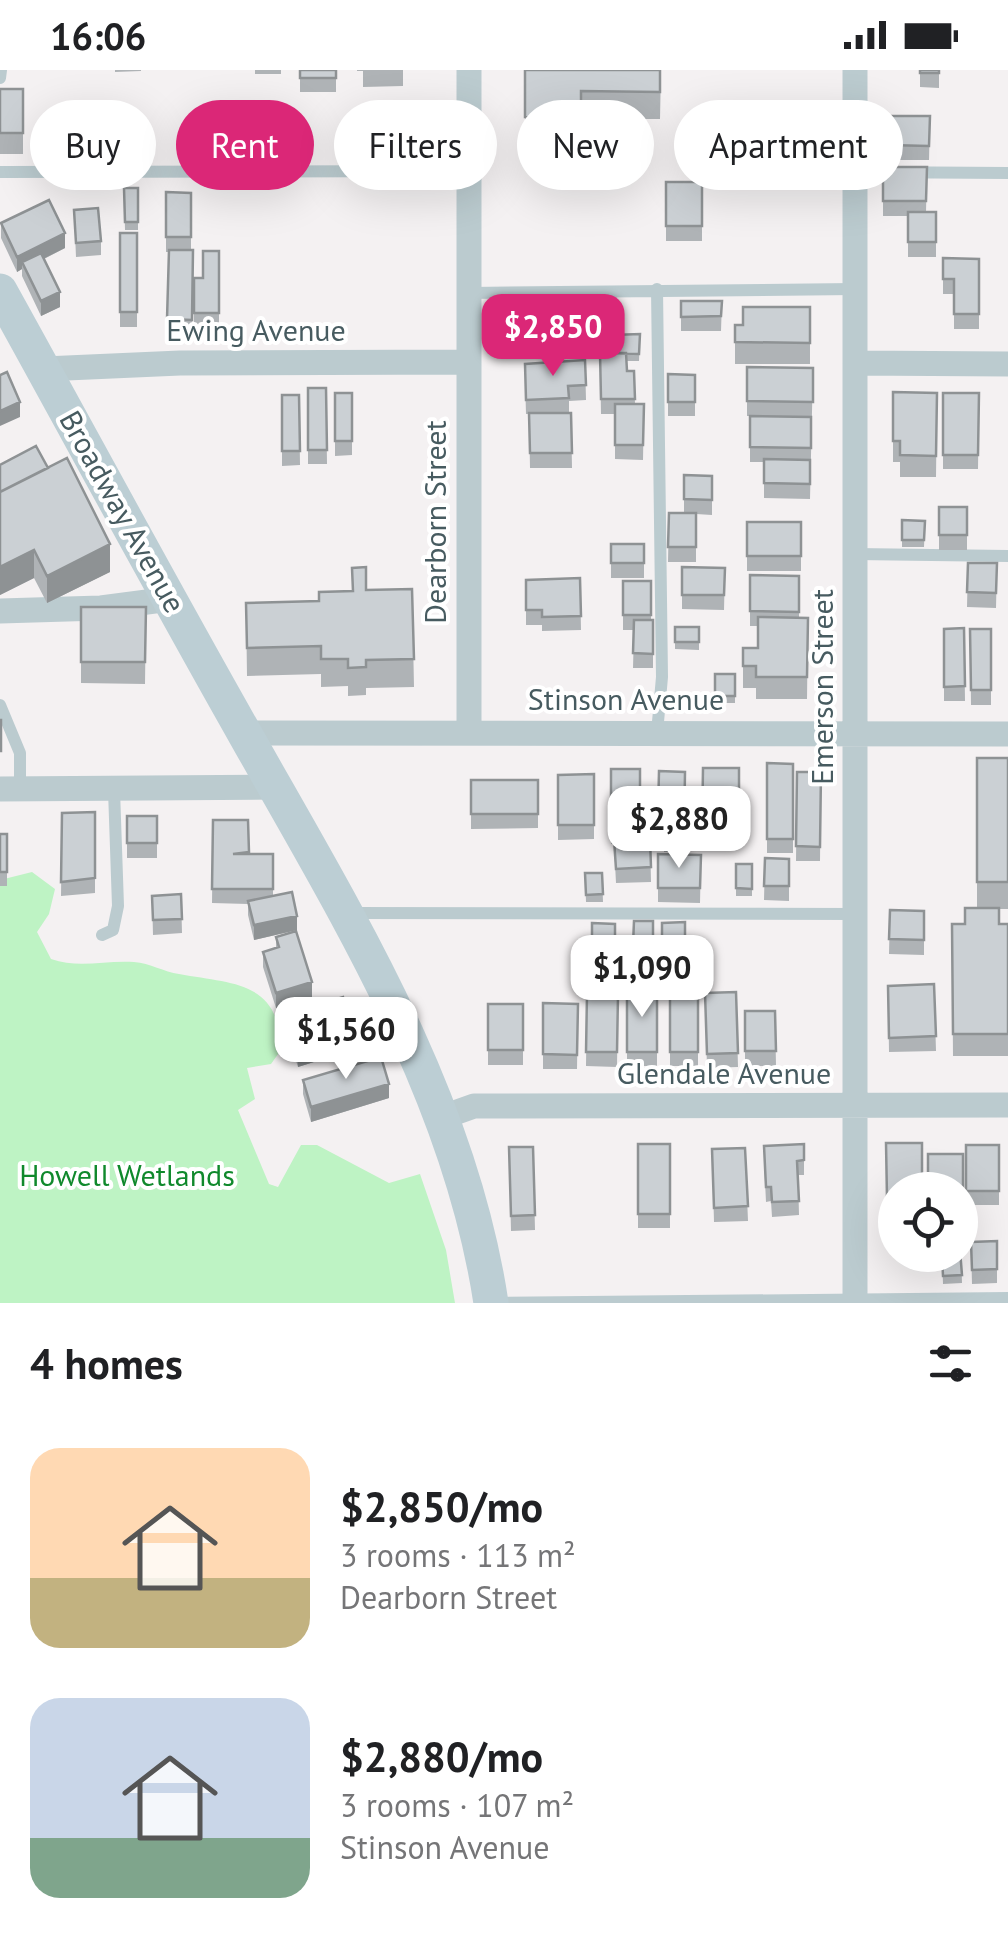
<!DOCTYPE html>
<meta charset="utf-8">
<style>
body{margin:0;font-family:"PT Sans",sans-serif;background:#f6f6f6;color:#202124;height:100vh;display:flex;flex-direction:column;font-size:38px;white-space:nowrap}
*{box-sizing:border-box;margin:0}
p{font-size:32px;color:#757577}
.icon{flex:none;width:55px;height:55px;fill:none;stroke:currentColor;stroke-width:2;stroke-linecap:round;stroke-linejoin:round}
.map{position:relative;height:1233px;overflow:hidden}
.details{display:flex;flex-direction:column;background:#fff;flex:1}
.details>*{flex:none}
.hud{position:absolute;left:30px;top:30px;width:950px;height:90px;display:flex;gap:20px}
.buttons{position:absolute;left:878px;top:1102px;display:grid;gap:20px}
.buttons a{display:grid;place-items:center;width:100px;height:100px;border-radius:50%;background:#fff;box-shadow:0 10px 40px #0002;font-size:50px}
.price{position:absolute;translate:-50% -85px;padding:0 22px;border-radius:20px;background:#fff;color:#222;font-size:32px;line-height:65px;filter:drop-shadow(0 2px 5px #0008)}
.price::after{content:'';position:absolute;left:50%;top:60px;width:30px;height:22px;margin-left:-15px;background:inherit;clip-path:polygon(0 0,100% 0,50% 100%)}
.price.selected{background:#db2777;color:#fff}
ul{padding:0;list-style:none}
li{display:flex;align-items:center;gap:30px;height:250px;padding:0 30px}
li span{display:grid;place-items:center;flex:none;width:280px;height:200px;border-radius:30px;color:#555}
li>.icon{margin-inline-start:auto}
span .icon{width:120px;height:120px;fill:#fffc;stroke-width:1}
li b{font-size:42px}
h2{display:flex;justify-content:space-between;align-items:center;height:120px;padding:0 30px;font-size:42px}
.chip{padding:0 35px;border-radius:45px;background:#fff;box-shadow:0 10px 40px #0002;font-size:35px;line-height:90px}
.chip.selected{background:#db2777;color:#fff}
.status{display:flex;justify-content:space-between;align-items:center;height:70px;padding:0 50px;background:#fff;direction:ltr}
.status svg{height:28px;fill:currentColor}
.map>svg:first-child{display:block}
</style>
<div class="status"><b>16:06</b><svg viewBox="0 0 49 12"><path d="M0 12V9h3v3zM5 12V6h3v6zM10 12V3h3v9zM15 12V0h3v12zM26 1h20v11H26zM47 4h2v5h-2z"/></svg></div>
<div class="map">
<svg width="1008" height="1233" viewBox="0 0 1008 1233">
<rect width="100%" height="100%" fill="#f4f1f2"/>
<path fill="#bef3c4" d="M32 802 55 819 49 844 37 862 51 889C79 899 105 890 134 892 150 893 164 902 179 904 232 914 280 910 281 980L271 994 247 998 255 1029 238 1040 269 1114 278 1117 301 1075H317L389 1113 420 1104 446 1180 455 1233H0V810Z"/>
<g fill="none" stroke-linecap="round" stroke-linejoin="round">
<path stroke="#bbcbcf" stroke-width="12" d="M0 8 1 0
M0 102 470 101
M856 102 1008 103
M469 223 855 219
M855 484 1008 486
M0 635 20 683V719
M657 663 662 607 657 219
M348 843 856 844
M102 865 113 860 118 836 114 720
M493 1233 1008 1228"/>
<path stroke="#bbcbcf" stroke-width="25" d="M855 293 1008 294
M44 299 180 293 469 292
M0 541 101 538 170 529
M244 663 1008 664
M469 663V0
M0 719 275 717
M443 1047 474 1036 1008 1035
M855 1233V0"/>
<path stroke="#bcced4" stroke-width="35" d="M0 221C82 369 162 518 246 666 347 845 460 1026 491 1233"/>
</g>
<path fill="#afb3b6" d="M115 0H141V1L115 2Z
M255 0H281V4H255Z
M300 0H336V22H300Z
M357 0H403V16L363 17V1H357Z
M525 0H661L660 49H581V76L525 75Z
M920 0H939V18L920 17Z
M0 19H23V84H0Z
M889 46H930L929 90H888Z
M883 97H927L926 142H936V187H908V146H883Z
M666 112H702V171H666Z
M124 118H138V160H125Z
M166 122 191 123V180H193L192 264H167L169 182H166Z
M74 140 101 171V185L76 187Z
M1 153 65 178 44 189 60 237 41 246 22 206V199L17 202 1 168Z
M120 163H137V257H120Z
M219 181V257H194V208H203Z
M943 188 979 189V259H954V224H943Z
M681 231H722L721 261H681Z
M810 237V294H735V255H743Z
M529 239H585V281H573V286H529Z
M640 264 639 291H626L627 301H634L635 334H644L643 390 615 389V344H601L600 283H612Z
M585 290 586 330 569 331V342L571 343 572 398H530L529 344H526L525 308Z
M747 297 813 298 810 429 764 428V392H750V346L807 347 747 346Z
M668 304 695 305V346H668Z
M308 318H326L327 394H308Z
M893 322 937 323 936 407H900V392H893Z
M335 323H352V385L335 386Z
M943 323H979L978 399H943Z
M282 325H299L300 395 282 396Z
M0 395 48 398 110 502 47 533 34 508 0 525Z
M684 405 712 406V445L696 444V492H668L669 443H684Z
M939 437H967V480H939Z
M902 450 925 451 924 477H902Z
M747 452H801V501H747Z
M611 474H644V508H611Z
M968 493H997L996 538 967 537Z
M682 497 725 498 724 540 682 539Z
M750 505 799 506V548H808L807 629H756V618H743V578H758V556H750Z
M580 508 581 560 542 561V555H526V510Z
M623 511H651V550H653V598H633L634 560H623Z
M412 519 414 617 366 618V625L348 626V616L321 617V604L247 606 246 533 319 531 352 521Z
M81 537H146L145 614 81 613Z
M675 557H699V580L675 579Z
M964 558 965 631H944V559Z
M970 559H991V635H971Z
M715 604H735V633H715Z
M977 688H1008V839H999V854H1008V986H953L952 854H965L977 838Z
M767 693 793 694V783H767Z
M703 698H739V779H702Z
M611 699H640V768H650L651 812 616 813 614 774H611Z
M659 701 685 702 684 782H664L665 760 658 759Z
M797 702H821L820 791H796Z
M594 704V769L558 770V705Z
M471 710H538V758L471 759Z
M95 742V823L61 826 62 743Z
M127 746H157V788H127Z
M213 750H248L249 784H273V825L297 860 254 870 248 845V834L212 833Z
M0 764H7V816H0Z
M658 784 701 785 700 833 658 832Z
M765 788 789 789V831L764 830Z
M736 794H752V826H736Z
M585 803H602L603 832H586Z
M181 824 182 863 153 865 152 826Z
M890 840 924 841V885L889 884Z
M634 851H653V883L633 882Z
M685 852V885H662V853Z
M592 853 615 854V886L592 885Z
M276 867 312 927 276 938 263 897V882L276 878Z
M934 914 936 981 889 982 888 916Z
M627 919H657V996H627Z
M736 922 738 997 707 998 705 923Z
M587 924 618 925 617 997 586 996Z
M670 927H698V996H670Z
M543 933 578 934 577 999H543Z
M488 934H523V995H488Z
M745 941H775L776 996H745Z
M286 945 355 979 298 997 286 959Z
M303 1010 389 1028 311 1052 303 1024Z
M886 1073 895 1120V1143H887Z
M638 1074H670V1158H638Z
M804 1074V1105H798L799 1145 772 1147 771 1131 766 1132 764 1091Z
M966 1075H999V1135H966Z
M509 1077H533L535 1160 511 1161Z
M745 1078 748 1151 714 1152 712 1079Z
M963 1084V1137H960V1120Z
M997 1171V1213L972 1214 971 1172Z
M961 1180 962 1213 943 1214 942 1185Z"/>
<path fill="#8e9294" d="M65 163V178L25 198 22 192V199L17 202V187Z
M60 222V237L41 246V231Z
M20 332V347L0 356V341Z
M110 474V502L47 533V506Z
M34 480V508L0 525V497Z
M297 846V860L254 870V855Z
M312 912V927L276 938V923Z
M355 964V979L298 997V982Z
M389 1014V1028L311 1052V1037Z"/>
<path fill="#cbd0d4" stroke="#8e9294" stroke-width="2.5" d="M300 0H336V8H300Z
M525 0H660V22L581 21V48L525 47Z
M920 0H939V3H920Z
M0 19H23V63H0Z
M889 46H930L929 76 888 75Z
M883 97H927L926 131H883Z
M666 112H702V156H666Z
M124 118H138V152H125Z
M166 122 191 123V167H166Z
M49 130 65 163 17 187 1 153Z
M98 138 101 171 76 173 74 140Z
M908 142H936V172H908Z
M120 163H137V242H120Z
M169 180H193L192 250 167 249Z
M203 181H219V243H194V208H203Z
M41 183 60 222 41 231 22 192Z
M943 188 979 189V244H954V209H943Z
M681 231H722L721 246 681 247Z
M743 237H810V273L735 272V255H743Z
M529 239H585V266H573V271H529Z
M640 264 639 284 612 283V265Z
M600 283H626L627 301H634L635 329H601Z
M585 290 586 315 568 316 569 328 526 330 525 294Z
M747 297 813 298V332L747 331Z
M7 302 20 332 0 341V305Z
M668 304 695 305V332H668Z
M308 318H326L327 380H308Z
M893 322 937 323 936 386 900 385V371H893Z
M335 323H352V371H335Z
M943 323H979L978 385H943Z
M282 325H299L300 381H282Z
M615 334H644L643 375H615Z
M529 343H571L572 383H530Z
M750 346 811 347V378L750 377Z
M36 376 48 398 0 422V395Z
M67 388 110 474 47 506 34 480 0 497V422Z
M764 389 810 390V414L764 413Z
M684 405 712 406V430L684 429Z
M939 437H967V465H939Z
M669 443H696V477H668Z
M902 450 925 451 924 470H902Z
M747 452H801V486H747Z
M611 474H644V493H611Z
M968 493H997L996 523 967 522Z
M366 497V520L412 519 414 589 366 590V597L348 598V589H321V576L247 578 246 533 319 531V522L353 521 352 498Z
M682 497 725 498 724 525H682Z
M750 505 799 506V542L750 541Z
M580 508 581 546 542 547V540H526V510Z
M623 511H651V545H623Z
M81 537H146L145 592H81Z
M758 547 808 548 807 607H756V596H743V578H758Z
M634 550H653V584L633 583Z
M675 557H699V572H675Z
M964 558 965 616 944 617V559Z
M970 559H991V620H971Z
M715 604H735V626H715Z
M0 650H1V681H0Z
M977 688H1008V812H977Z
M767 693 793 694V769H767Z
M703 698H739V765L702 764Z
M611 699H640V759H611Z
M659 701 685 702 684 767H664L665 745H658Z
M797 702H821L820 777 796 776Z
M594 704V755H558V705Z
M471 710H538V744H471Z
M95 742V808L61 812 62 743Z
M127 746H157V773H127Z
M213 750H248L249 782 233 784H273V819H212Z
M0 764H7V802H0Z
M650 768 651 797 616 799 614 769Z
M658 784 701 785 700 818H658Z
M765 788 789 789V816H764Z
M736 794H752V819L736 818Z
M585 803H602L603 824 586 825Z
M292 822 297 846 254 855 248 831Z
M181 824 182 849 153 850 152 826Z
M965 838H999V854H1008V964H953L952 854H965Z
M890 840 924 841V870L889 869Z
M634 851H653V875H633Z
M685 852V878H662V853Z
M592 853 615 854V878H592Z
M296 861 312 912 276 923 263 882 279 877 276 867Z
M934 914 936 966 889 968 888 916Z
M627 919H657V982H627Z
M736 922 738 983 707 984 705 923Z
M587 924 618 925 617 982H586Z
M343 927 355 964 298 982 286 945Z
M670 927H698V982H670Z
M543 933 578 934 577 985 543 984Z
M488 934H523V980H488Z
M745 941H775L776 981H745Z
M381 987 389 1014 311 1037 303 1010Z
M886 1073H922V1120H895V1128H887Z
M638 1074H670V1144H638Z
M804 1074V1090L797 1091 799 1131 772 1132 771 1117H766L764 1076Z
M966 1075H999V1121H966Z
M509 1077H533L535 1145 511 1146Z
M745 1078 748 1136 714 1138 712 1079Z
M928 1084H963V1122H960V1120H928Z
M997 1171V1199L972 1200 971 1172Z
M960 1180 962 1205 943 1206 942 1185H960Z"/>
<g text-anchor="middle" stroke-width="8" stroke-linejoin="round" paint-order="stroke">
<g font-size="30" fill="#475b60" stroke="#fff">
<text x="256" y="271">Ewing Avenue</text>
<text transform="translate(122 442) rotate(61)" y="10">Broadway Avenue</text>
<text transform="translate(436 452) rotate(-90)" y="10">Dearborn Street</text>
<text transform="translate(823 617) rotate(-90)" y="10">Emerson Street</text>
<text x="626" y="640">Stinson Avenue</text>
<text x="724" y="1014">Glendale Avenue</text>
</g>
<g font-size="30" fill="#10892c" stroke="#fff">
<text x="127" y="1116">Howell Wetlands</text>
</g>
</g>
</svg>
<div class="buttons">
<a><svg class="icon" aria-label="locate" viewBox="0 0 24 24"><circle cx="12" cy="12" r="6"/><path d="M12 2v4M12 18v4M2 12h4M18 12h4"/></svg></a>
</div>
<b class="price selected" style="left:553px;top:309px">$2,850</b>
<b class="price" style="left:679px;top:801px">$2,880</b>
<b class="price" style="left:642px;top:950px">$1,090</b>
<b class="price" style="left:346px;top:1012px">$1,560</b>
<div class="hud">
<a class="chip">Buy</a>
<a class="chip selected">Rent</a>
<a class="chip">Filters</a>
<a class="chip">New</a>
<a class="chip">Apartment</a>
</div>
</div>
<section class="details">
<h2>4 homes<svg class="icon" aria-label="filters" viewBox="0 0 24 24"><path d="M4 7h16M4 17h16"/><circle cx="9" cy="7" r="2"/><circle cx="15" cy="17" r="2"/></svg></h2>
<ul>
<li><span style="background:linear-gradient(#ffd9b3 65%,#c2b280 0)"><svg class="icon" aria-label="home" viewBox="0 0 24 24"><path d="M3 11l9-7 9 7M6 9v11h12V9"/></svg></span><div><b>$2,850/mo</b><p>3 rooms · 113 m²</p><p>Dearborn Street</p></div></li>
<li><span style="background:linear-gradient(#c9d6e8 70%,#7fa58c 0)"><svg class="icon" aria-label="home" viewBox="0 0 24 24"><path d="M3 11l9-7 9 7M6 9v11h12V9"/></svg></span><div><b>$2,880/mo</b><p>3 rooms · 107 m²</p><p>Stinson Avenue</p></div></li>
</ul>
</section>
